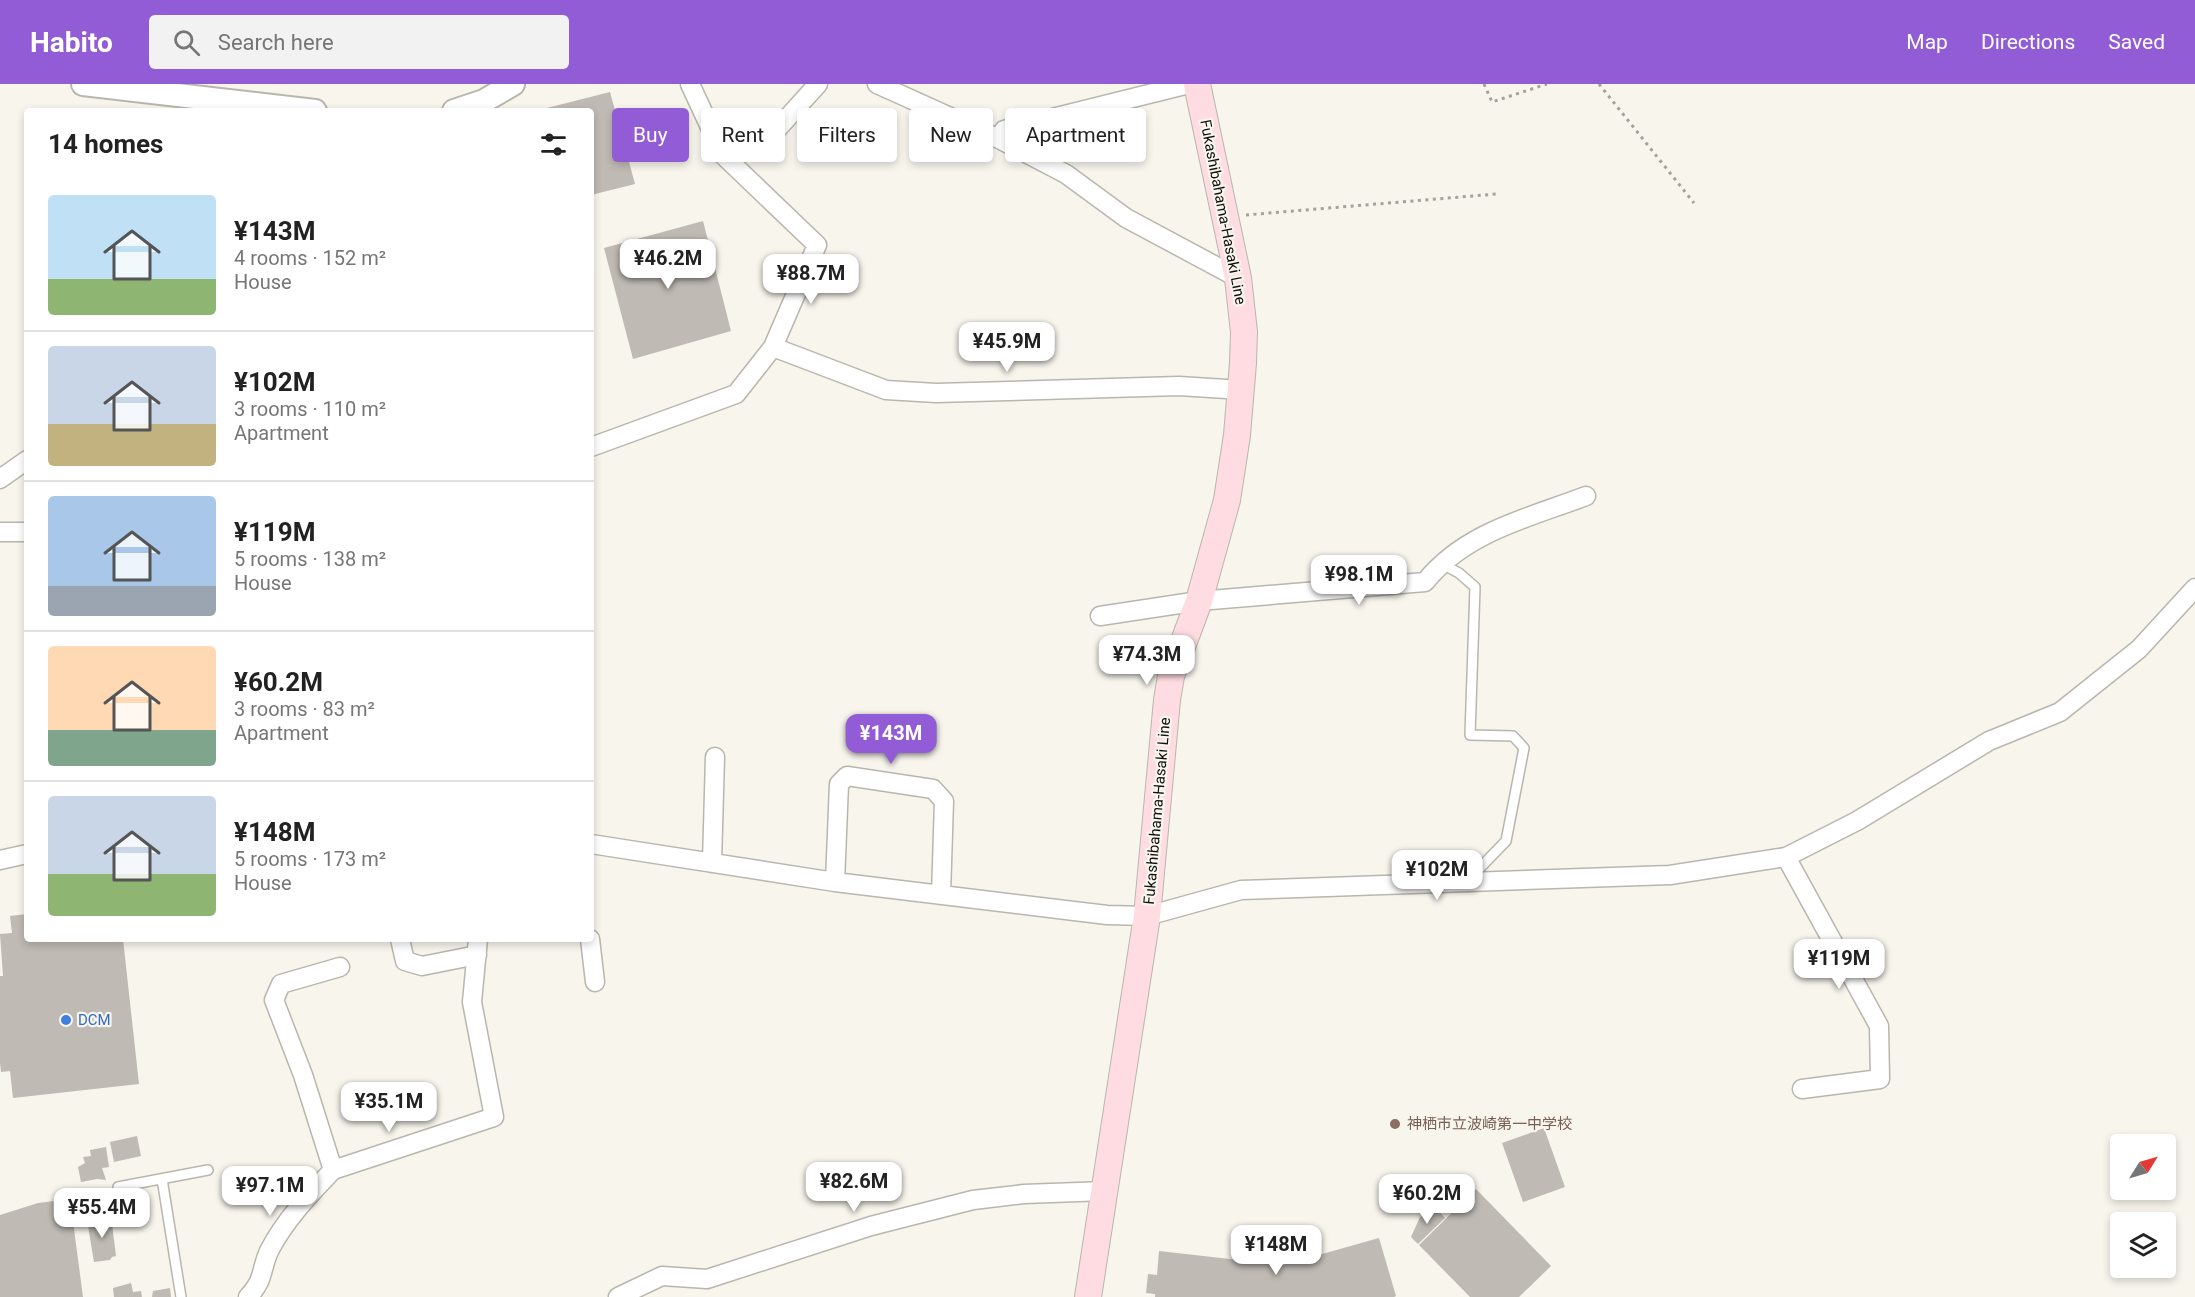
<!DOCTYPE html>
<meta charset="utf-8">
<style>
body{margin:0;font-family:Roboto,"Noto Sans JP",sans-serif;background:#f2f2f2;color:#222;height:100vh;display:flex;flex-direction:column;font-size:22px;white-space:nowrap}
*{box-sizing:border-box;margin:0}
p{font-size:20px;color:#767676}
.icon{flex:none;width:33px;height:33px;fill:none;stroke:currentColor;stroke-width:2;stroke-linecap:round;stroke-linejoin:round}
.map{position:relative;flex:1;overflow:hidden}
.details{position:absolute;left:24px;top:24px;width:570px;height:834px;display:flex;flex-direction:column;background:#fff;border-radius:6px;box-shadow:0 3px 9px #0003}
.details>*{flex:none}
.banner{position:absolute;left:612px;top:24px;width:570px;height:54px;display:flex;gap:12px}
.needle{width:39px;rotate:53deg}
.buttons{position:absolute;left:2110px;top:1050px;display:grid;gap:12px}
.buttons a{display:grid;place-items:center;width:66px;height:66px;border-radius:6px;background:#fff;box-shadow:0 3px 9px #0003;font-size:30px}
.price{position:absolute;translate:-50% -51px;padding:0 14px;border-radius:12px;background:#fff;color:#222;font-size:20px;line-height:39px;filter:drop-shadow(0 2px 3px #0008)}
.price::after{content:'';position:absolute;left:50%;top:36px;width:18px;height:14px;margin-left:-9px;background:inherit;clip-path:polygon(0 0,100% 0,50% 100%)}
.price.current{background:#915cd5;color:#fff}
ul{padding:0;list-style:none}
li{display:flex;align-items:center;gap:18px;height:150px;padding:0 24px}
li+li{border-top:2px solid #e0e0e0}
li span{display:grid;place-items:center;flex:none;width:168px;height:120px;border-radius:6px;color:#555}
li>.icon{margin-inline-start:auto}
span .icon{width:72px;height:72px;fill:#fffc;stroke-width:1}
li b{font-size:26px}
h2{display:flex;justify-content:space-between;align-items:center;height:72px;padding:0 24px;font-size:26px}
.pill{padding:0 21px;border-radius:6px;background:#fff;box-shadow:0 3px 9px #0003;font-size:21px;line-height:54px}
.pill.current{background:#915cd5;color:#fff}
header{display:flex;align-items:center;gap:36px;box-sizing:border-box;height:84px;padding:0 30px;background:#915cd5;color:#fff}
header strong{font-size:28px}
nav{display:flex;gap:33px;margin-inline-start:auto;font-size:21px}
.search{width:420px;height:54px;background:#f2f2f2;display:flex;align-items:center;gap:15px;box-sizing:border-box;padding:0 21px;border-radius:6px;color:#767676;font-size:22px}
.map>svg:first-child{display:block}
</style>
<header>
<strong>Habito</strong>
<div class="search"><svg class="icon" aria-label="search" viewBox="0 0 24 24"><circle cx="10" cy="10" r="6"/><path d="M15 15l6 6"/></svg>Search here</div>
<nav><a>Map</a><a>Directions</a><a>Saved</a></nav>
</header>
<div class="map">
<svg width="2195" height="1213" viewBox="0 0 2195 1213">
<rect width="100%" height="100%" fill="#f7f5ec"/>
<path fill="#bfbab3" d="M610 8 635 100 591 111V27L539 26Z
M703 137 731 247 633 275 604 164Z
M27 830V855H123L139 1000 13 1014 10 987 1 988 0 979V892H3L0 850 12 849 10 832Z
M1544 1044 1565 1103 1523 1118 1502 1059Z
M137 1052 141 1072 114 1078 110 1058Z
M106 1063 109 1083 102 1084 106 1096 97 1095 81 1098 78 1083 85 1079 83 1073 91 1072 90 1066Z
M1476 1105 1551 1182 1519 1213H1470L1419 1161Z
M92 1109 93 1117 82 1119 80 1111Z
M70 1115 83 1213H0V1131L38 1119Z
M1438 1126 1445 1134 1418 1160 1411 1153 1420 1133Z
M111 1132 116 1172 112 1173 110 1176 94 1178 88 1142 94 1141 93 1134Z
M1379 1154 1396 1212 1394 1213H1155V1210L1146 1209 1148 1190 1157 1191 1159 1167 1283 1181Z
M131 1199 133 1208 141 1207 142 1213H114L113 1204Z
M170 1204 171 1213H152L153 1207Z"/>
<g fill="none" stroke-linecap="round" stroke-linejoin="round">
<defs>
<path id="service" d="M1440 479 1459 489 1475 503 1470 651 1513 652 1524 664 1506 757 1473 791 1471 798
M162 1095 181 1213
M118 1103 208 1086"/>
<path id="minor" d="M690 0 723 71
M877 0 999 55 1066 90 1126 134 1238 194
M999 55 1004 46 1189 0
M773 263 886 306 936 309 1179 302 1242 306
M591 363 736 310 773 263 817 161 723 71 771 52 818 0
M0 395 27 376
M0 448H27
M1100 532 1199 517 1425 498C1465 448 1528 434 1586 412
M591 760 835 798 1107 831 1147 832 1241 806 1670 791 1786 773 1857 737 1989 657 2060 628 2139 565 2195 504
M1786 773 1879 942 1880 995 1802 1005
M0 776 27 770
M712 779 715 673
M835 798 839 700 847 692 933 705 944 717 941 811
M400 855 405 877 422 882 477 871
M590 855 595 898
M340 883 281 900 274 916 303 991 333 1086 494 1033 472 918 478 855
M248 1213C265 1195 260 1187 269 1167 285 1136 309 1111 333 1086
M618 1213 662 1192 707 1195 871 1142 973 1116 1024 1110 1106 1107"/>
<path id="tertiary" d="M83 0 315 27
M454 27 484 17 513 0"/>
<path id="secondary" d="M1088 1213 1147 832 1167 616 1171 592 1199 517 1227 416 1237 351 1243 279 1244 248 1238 194 1197 0"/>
</defs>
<use href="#service" stroke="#b8b6ad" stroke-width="12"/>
<use href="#minor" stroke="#b8b6ad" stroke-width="21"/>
<use href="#tertiary" stroke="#b8b6ad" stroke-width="26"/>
<use href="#secondary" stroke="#b8b6ad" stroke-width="28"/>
<path stroke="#a4a29c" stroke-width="3" stroke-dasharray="3 4.5" stroke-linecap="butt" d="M1484 0 1492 18 1547 0
M1599 0 1694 119
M1246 131 1496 110"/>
<use href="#service" stroke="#fff" stroke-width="9"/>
<use href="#minor" stroke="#fff" stroke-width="18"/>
<use href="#tertiary" stroke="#fff" stroke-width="22"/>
<use href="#secondary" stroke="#fedce1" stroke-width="26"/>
</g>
<circle fill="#3f7fe0" stroke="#f7f5ec" stroke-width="2" cx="66" cy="936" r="6"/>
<circle fill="#8d6e63" stroke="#f7f5ec" stroke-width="2" cx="1395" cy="1040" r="6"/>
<g text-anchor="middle" stroke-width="4.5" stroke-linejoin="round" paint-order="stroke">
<g font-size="15" fill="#11100d" stroke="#f7f5ec">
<text transform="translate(1223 128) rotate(79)" y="5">Fukashibahama-Hasaki Line</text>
<text transform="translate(1157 727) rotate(-85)" y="5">Fukashibahama-Hasaki Line</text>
</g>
<g font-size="15" fill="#366cbe" stroke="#f7f5ec" text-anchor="start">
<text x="78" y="941">DCM</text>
</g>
<g font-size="15" fill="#785e54" stroke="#f7f5ec" text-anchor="start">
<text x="1407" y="1045">神栖市立波崎第一中学校</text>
</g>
</g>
</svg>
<div class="buttons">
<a><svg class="needle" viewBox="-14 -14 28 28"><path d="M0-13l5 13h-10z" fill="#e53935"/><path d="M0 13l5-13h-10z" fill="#767676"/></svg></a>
<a><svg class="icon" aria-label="layers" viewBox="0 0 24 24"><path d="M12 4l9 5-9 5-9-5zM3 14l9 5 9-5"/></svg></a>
</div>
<b class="price" style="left:668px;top:206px">¥46.2M</b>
<b class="price" style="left:811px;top:221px">¥88.7M</b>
<b class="price" style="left:1007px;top:289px">¥45.9M</b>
<b class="price" style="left:1359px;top:522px">¥98.1M</b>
<b class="price" style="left:1147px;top:602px">¥74.3M</b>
<b class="price current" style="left:891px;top:681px">¥143M</b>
<b class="price" style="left:1437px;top:817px">¥102M</b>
<b class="price" style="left:1839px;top:906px">¥119M</b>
<b class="price" style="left:389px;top:1049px">¥35.1M</b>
<b class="price" style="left:854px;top:1129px">¥82.6M</b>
<b class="price" style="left:270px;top:1133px">¥97.1M</b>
<b class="price" style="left:1427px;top:1141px">¥60.2M</b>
<b class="price" style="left:102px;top:1155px">¥55.4M</b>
<b class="price" style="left:1276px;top:1192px">¥148M</b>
<div class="banner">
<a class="pill current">Buy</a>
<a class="pill">Rent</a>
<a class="pill">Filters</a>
<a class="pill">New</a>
<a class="pill">Apartment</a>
</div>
<section class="details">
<h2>14 homes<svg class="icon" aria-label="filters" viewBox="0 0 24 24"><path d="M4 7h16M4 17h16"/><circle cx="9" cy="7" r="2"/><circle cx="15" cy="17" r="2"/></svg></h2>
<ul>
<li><span style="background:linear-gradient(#bfe0f5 70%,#8fb573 0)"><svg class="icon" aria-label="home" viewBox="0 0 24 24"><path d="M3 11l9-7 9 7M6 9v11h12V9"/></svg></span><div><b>¥143M</b><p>4 rooms · 152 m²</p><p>House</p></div></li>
<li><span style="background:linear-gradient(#c9d6e8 65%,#c2b280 0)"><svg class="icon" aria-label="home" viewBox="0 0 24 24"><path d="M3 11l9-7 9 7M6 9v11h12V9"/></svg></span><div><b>¥102M</b><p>3 rooms · 110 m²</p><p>Apartment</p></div></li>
<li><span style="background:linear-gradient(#a9c7e8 75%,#9aa5b1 0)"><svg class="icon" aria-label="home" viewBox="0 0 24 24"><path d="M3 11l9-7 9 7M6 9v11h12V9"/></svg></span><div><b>¥119M</b><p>5 rooms · 138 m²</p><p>House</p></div></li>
<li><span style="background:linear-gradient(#ffd9b3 70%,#7fa58c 0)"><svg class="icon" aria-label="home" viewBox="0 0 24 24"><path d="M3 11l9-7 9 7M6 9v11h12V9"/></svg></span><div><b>¥60.2M</b><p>3 rooms · 83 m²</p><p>Apartment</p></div></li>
<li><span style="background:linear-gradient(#c9d6e8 65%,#8fb573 0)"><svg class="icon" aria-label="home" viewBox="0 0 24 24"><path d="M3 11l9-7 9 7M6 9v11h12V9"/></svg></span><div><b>¥148M</b><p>5 rooms · 173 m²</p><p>House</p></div></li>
</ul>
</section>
</div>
